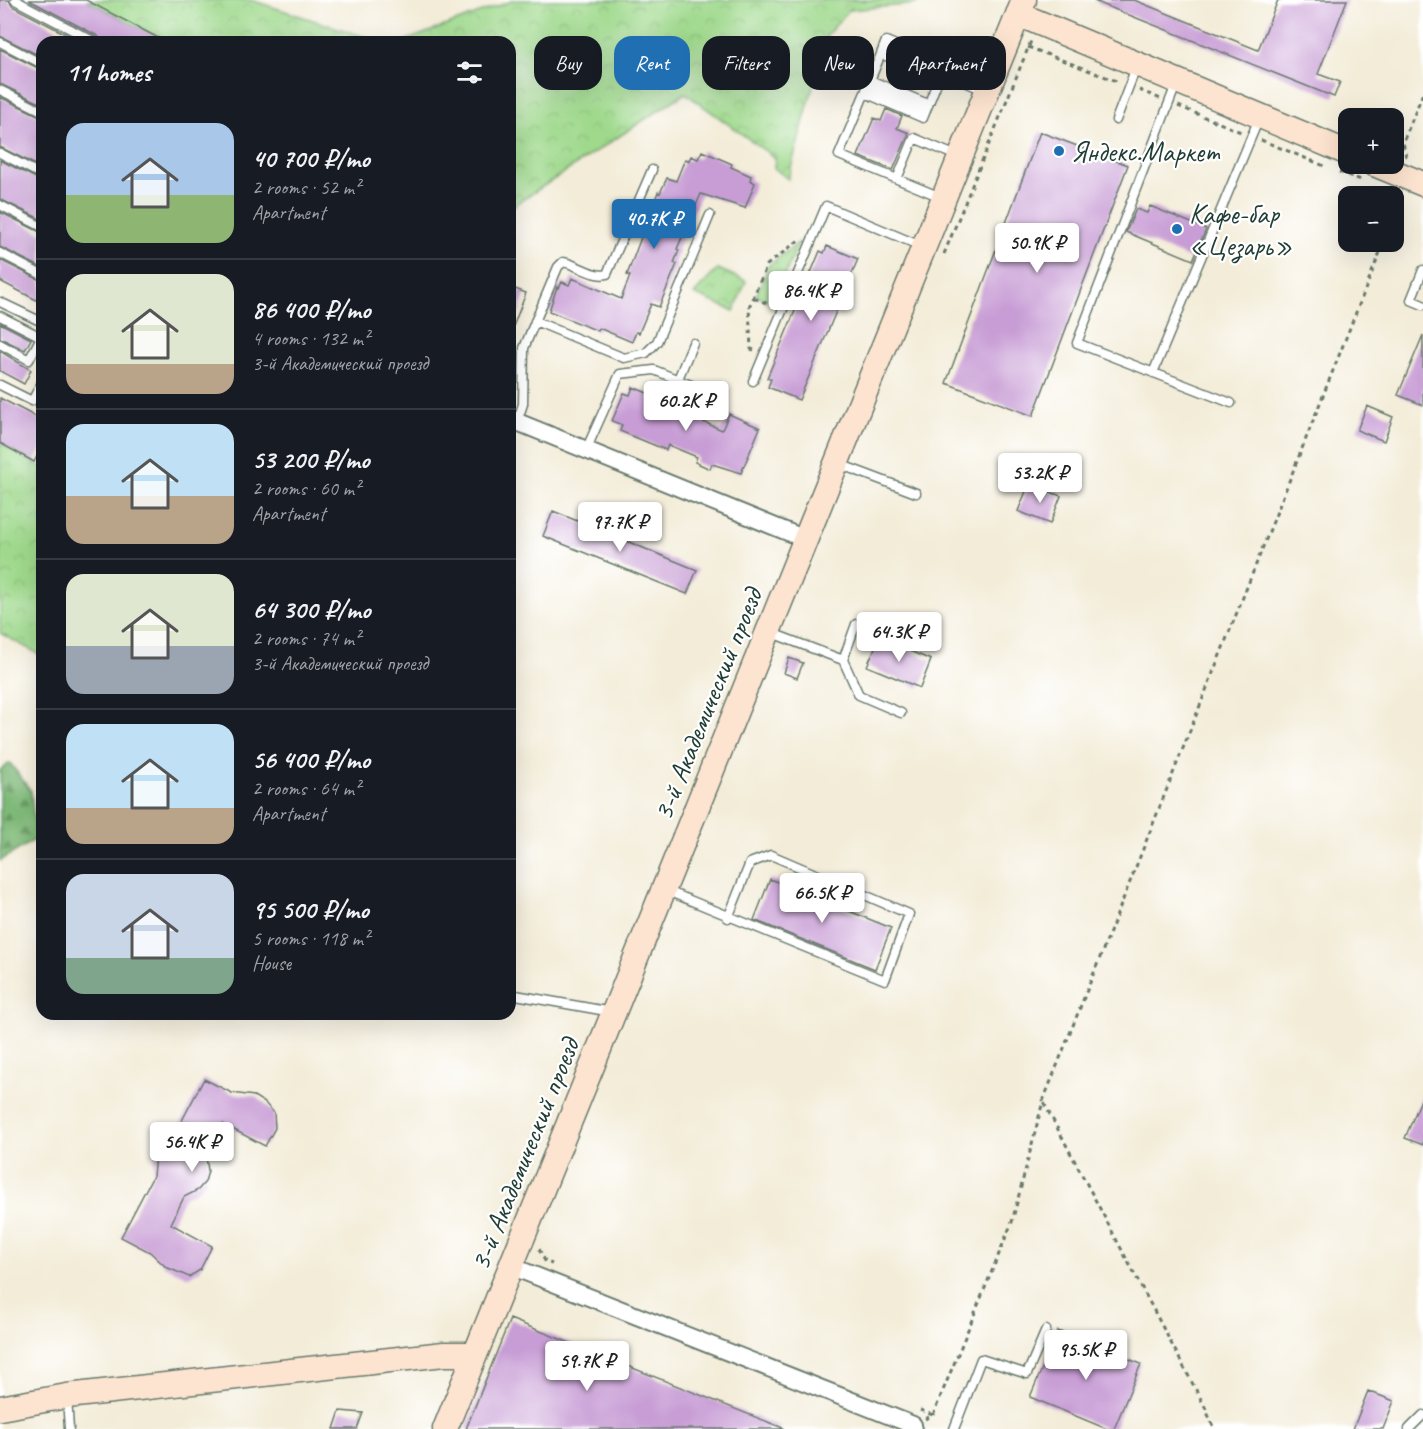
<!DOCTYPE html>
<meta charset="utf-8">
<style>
body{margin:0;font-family:Caveat,sans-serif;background:#20242c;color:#f1f3f6;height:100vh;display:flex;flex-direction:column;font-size:22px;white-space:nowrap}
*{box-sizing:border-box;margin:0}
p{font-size:20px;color:#9ea1a6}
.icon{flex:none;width:33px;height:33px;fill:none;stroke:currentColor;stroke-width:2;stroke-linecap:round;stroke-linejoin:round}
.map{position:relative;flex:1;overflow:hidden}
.side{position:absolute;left:36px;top:36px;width:480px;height:984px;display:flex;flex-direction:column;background:#171b24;border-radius:18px;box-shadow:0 6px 24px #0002}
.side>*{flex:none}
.top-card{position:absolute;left:534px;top:36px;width:570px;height:54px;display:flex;gap:12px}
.buttons{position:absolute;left:1338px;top:108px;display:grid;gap:12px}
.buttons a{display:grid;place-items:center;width:66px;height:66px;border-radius:12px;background:#171b24;box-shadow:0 6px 24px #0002;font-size:30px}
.price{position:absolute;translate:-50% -51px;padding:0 14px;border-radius:6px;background:#fff;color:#222;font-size:20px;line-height:39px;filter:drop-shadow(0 2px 3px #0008)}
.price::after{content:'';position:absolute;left:50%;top:36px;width:18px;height:14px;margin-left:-9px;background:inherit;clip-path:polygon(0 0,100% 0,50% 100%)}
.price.active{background:#1f6fb2;color:#fff}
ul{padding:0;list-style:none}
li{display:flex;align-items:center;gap:18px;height:150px;padding:0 30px}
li+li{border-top:2px solid #363941}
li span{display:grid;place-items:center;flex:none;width:168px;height:120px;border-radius:18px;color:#555}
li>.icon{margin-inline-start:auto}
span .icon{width:72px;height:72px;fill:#fffc;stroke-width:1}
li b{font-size:26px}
h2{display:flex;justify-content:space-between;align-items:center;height:72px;padding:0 30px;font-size:26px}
.tag{padding:0 21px;border-radius:18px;background:#171b24;box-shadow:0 6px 24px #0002;font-size:21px;line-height:54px}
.tag.active{background:#1f6fb2;color:#fff}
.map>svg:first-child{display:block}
</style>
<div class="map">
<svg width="1423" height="1429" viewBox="0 0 1423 1429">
<defs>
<pattern id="forest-firs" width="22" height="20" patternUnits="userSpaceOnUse" patternTransform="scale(1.5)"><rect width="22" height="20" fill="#7fb978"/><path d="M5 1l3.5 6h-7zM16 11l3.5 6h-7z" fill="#679863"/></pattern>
<pattern id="park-crowns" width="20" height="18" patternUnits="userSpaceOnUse" patternTransform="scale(1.5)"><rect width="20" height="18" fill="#9fd98c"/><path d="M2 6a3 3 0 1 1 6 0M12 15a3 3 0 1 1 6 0" fill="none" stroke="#88bb79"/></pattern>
</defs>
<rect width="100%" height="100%" fill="#fff"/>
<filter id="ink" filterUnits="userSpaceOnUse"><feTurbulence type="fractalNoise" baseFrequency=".0167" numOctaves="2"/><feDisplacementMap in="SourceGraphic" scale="12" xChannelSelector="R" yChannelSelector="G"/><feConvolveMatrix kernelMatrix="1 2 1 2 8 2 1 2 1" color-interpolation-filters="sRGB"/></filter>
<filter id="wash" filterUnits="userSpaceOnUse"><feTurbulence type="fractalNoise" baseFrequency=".008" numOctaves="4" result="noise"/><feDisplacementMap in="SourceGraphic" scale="24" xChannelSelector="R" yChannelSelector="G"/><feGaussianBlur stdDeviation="1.35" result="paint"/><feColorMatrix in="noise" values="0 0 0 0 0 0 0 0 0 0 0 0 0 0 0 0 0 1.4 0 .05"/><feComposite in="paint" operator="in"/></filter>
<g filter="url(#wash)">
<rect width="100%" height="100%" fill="#f3ecd8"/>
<path fill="url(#forest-firs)" stroke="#4f7b56" stroke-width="1.5" d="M10 763 31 791 36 839 0 861V770Z"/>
<path fill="url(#park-crowns)" stroke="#5f8b60" stroke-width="1.5" d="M86 0H251L381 42H166Z
M514 0H917L916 4 849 10 827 35 788 179 774 168 775 158 685 93 510 208V42H402Z
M799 242 773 303 756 296 769 265Z
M718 269 746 281 734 311 694 294Z
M0 443 42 467V656L0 633Z"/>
<g id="blocks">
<path fill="#c89dd5" d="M0 0H9L12 6 81 42H42V57L0 36Z
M29 0H86L166 42H101L98 36Z
M1134 0 1258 50 1278 0H1347L1318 74 1340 82 1334 97 1094 1Z
M0 49 42 70V104L0 84Z
M902 69 918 76 912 90 896 84Z
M0 97 42 117V168L0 147Z
M886 109 902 116 897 128 909 133 893 170 858 156 874 118 881 121Z
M1040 132 1128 165 1033 416 946 383Z
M702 151 732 164 731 167 751 176 750 180 755 183 745 208 701 194 677 249 679 250 674 263 677 264 659 307 651 304 639 333 636 332 632 342 599 328 598 331 549 311 557 287 559 288 562 282 569 285 572 278 621 299 630 276 627 275 658 192 660 193 667 178 676 181 685 159 689 161 691 156 698 159Z
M0 160 42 181V220L0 199Z
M1150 206 1206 229 1193 260 1126 232 1136 209 1147 213Z
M0 212 42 233V268L0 247Z
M827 246 858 259 799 400 768 387 771 379 767 378 820 251 824 253Z
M0 260 42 281V303L0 281Z
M510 287 526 293 511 332H510Z
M0 323 31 339 25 350 0 338Z
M1423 335V405L1398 395Z
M0 351 31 370 24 384 0 371Z
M633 387 664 400 661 408 685 419 687 415 722 430 729 414 760 428 741 473 712 464 710 469 695 462 697 457 668 445 666 450 620 431 622 425 612 421 624 393 630 395Z
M0 398 42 420V447L34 462 0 443Z
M1367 406 1393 417 1384 441 1357 430Z
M1029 484 1061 496 1050 524 1018 511Z
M553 511 697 570 687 594 543 536Z
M879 638 931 660 920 688 867 666Z
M789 658 803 663 797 678 784 673Z
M770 879 891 928 875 969 754 920Z
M204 1079 232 1093 254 1096 265 1103 274 1113 275 1128 265 1146 223 1124 206 1156 208 1171 205 1182 198 1190 184 1197 171 1224 212 1246 200 1270 189 1277 166 1267 150 1252 121 1237 153 1176 155 1156 170 1143Z
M1423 1095V1145L1405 1138Z
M510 1319 783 1428V1429H466Z
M1058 1331 1141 1364 1114 1429H1107L1030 1397Z
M1368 1391 1394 1401 1383 1429H1353Z
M340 1411 363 1413 357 1429H334Z"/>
</g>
</g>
<g filter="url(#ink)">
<use href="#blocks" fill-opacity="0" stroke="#697a6d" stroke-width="1.5"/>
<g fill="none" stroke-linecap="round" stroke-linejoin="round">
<defs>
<path id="lane" d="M15 0 95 42
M0 42 42 64
M883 48 984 90
M881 54 939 78
M870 80 928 104
M1177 82 1077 343 1231 403
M867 87 925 111
M0 90 42 111
M865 93 923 118 944 65 886 41 881 54 839 155 943 198
M1116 120 1137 65
M0 153 42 175
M897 179 914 138 959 157
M0 205 42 227
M0 253 42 275
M1423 270 1411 300 1423 305
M0 302 42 322
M0 316 41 337 29 360 0 344
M535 321 624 358 646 353 657 342 710 215
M1153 373 1260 116
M678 379 693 343
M753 381 826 206 923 247
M0 385 32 401 42 382
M517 422 523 404 524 348 558 267 563 262C577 264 593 278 607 274L652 170
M586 450 620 374 654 370 716 395
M839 464 916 493
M769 632 843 660 856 624
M843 660 859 695 901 713
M665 890 885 980 909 914 771 855 750 863 728 918
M510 994 612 1012
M67 1397 69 1429
M954 1429 981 1359 1027 1374 1046 1330
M1409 1429 1423 1415"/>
<path id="street" d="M510 419 805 539
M513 1267 913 1425 911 1429"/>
<path id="secondary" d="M1018 14 1348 153
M1374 164 1423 184
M0 1408 67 1396 444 1354H475
M445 1429 1024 0"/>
</defs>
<use href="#lane" stroke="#697a6d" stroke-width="11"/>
<use href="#street" stroke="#697a6d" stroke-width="20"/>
<use href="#secondary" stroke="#697a6d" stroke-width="27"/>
<path stroke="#697a6d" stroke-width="3" stroke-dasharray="4.5 4.5" stroke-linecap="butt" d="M362 42V36
M1028 47 1119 82
M1139 90 1161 99
M1178 106 1241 132
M1261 140 1327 167
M1406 157 1403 142 1423 93
M1339 172 1364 181
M1394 218 1403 195
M944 254 1031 41
M754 298 773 306
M754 350 751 349 749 307 767 265 799 240
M1044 1103 1205 1407 1214 1429
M539 1249 545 1261 552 1264
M920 1410 933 1415
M925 1419 933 1415 1012 1222 1043 1101 1384 242"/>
<use href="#lane" stroke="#fff" stroke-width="8"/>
<use href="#street" stroke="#fff" stroke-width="16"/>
<use href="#secondary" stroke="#fde4d0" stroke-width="24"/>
</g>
</g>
<g fill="#1f6fb2" stroke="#fff" stroke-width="2">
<circle cx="1059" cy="151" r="6"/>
<circle cx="1177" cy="229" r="6"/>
</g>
<g text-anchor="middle" stroke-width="4.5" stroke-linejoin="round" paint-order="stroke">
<g font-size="28" fill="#1f3d34" stroke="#fff" text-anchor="start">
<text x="1071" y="161">Яндекс.Маркет</text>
<text x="1189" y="223">Кафе-бар<tspan x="1189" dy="32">«Цезарь»</tspan></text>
</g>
<g font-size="28" fill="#1f3d34" stroke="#fff">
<text transform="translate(707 704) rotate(-68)" y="10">3-й Академический проезд</text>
<text transform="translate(524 1154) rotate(-68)" y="10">3-й Академический проезд</text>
</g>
</g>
</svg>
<div class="buttons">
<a>+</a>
<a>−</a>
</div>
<b class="price active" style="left:654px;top:250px">40.7K ₽</b>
<b class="price" style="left:1037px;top:274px">50.9K ₽</b>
<b class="price" style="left:811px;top:322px">86.4K ₽</b>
<b class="price" style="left:686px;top:432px">60.2K ₽</b>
<b class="price" style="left:1040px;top:504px">53.2K ₽</b>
<b class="price" style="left:620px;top:553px">97.7K ₽</b>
<b class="price" style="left:899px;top:663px">64.3K ₽</b>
<b class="price" style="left:822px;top:924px">66.5K ₽</b>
<b class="price" style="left:192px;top:1173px">56.4K ₽</b>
<b class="price" style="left:1086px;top:1381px">95.5K ₽</b>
<b class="price" style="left:587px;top:1392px">59.7K ₽</b>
<div class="top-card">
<a class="tag">Buy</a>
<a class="tag active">Rent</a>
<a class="tag">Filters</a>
<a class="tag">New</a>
<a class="tag">Apartment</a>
</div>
<section class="side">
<h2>11 homes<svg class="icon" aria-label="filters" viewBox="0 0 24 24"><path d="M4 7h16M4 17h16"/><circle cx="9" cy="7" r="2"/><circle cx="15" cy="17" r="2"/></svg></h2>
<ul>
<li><span style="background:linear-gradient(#a9c7e8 60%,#8fb573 0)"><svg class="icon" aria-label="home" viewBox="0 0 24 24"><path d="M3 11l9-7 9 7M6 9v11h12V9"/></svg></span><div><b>40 700 ₽/mo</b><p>2 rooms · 52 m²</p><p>Apartment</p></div></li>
<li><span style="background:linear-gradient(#dfe7d0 75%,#b9a48a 0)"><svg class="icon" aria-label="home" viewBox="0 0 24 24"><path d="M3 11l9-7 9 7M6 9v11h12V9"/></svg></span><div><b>86 400 ₽/mo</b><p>4 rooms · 132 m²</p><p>3-й Академический проезд</p></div></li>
<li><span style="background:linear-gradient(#bfe0f5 60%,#b9a48a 0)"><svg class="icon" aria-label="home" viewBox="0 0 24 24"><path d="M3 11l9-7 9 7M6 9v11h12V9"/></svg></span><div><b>53 200 ₽/mo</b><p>2 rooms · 60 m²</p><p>Apartment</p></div></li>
<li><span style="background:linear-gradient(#dfe7d0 60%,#9aa5b1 0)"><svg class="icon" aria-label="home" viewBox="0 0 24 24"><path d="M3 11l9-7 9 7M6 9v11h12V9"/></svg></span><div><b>64 300 ₽/mo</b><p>2 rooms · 74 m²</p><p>3-й Академический проезд</p></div></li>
<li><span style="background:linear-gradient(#bfe0f5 70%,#b9a48a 0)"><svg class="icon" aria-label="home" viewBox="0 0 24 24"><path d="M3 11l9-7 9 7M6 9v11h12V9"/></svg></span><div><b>56 400 ₽/mo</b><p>2 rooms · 64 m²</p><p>Apartment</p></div></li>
<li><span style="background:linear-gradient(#c9d6e8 70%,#7fa58c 0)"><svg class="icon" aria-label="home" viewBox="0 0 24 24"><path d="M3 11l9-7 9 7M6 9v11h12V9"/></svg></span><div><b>95 500 ₽/mo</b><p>5 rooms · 118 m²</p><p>House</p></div></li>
</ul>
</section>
</div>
